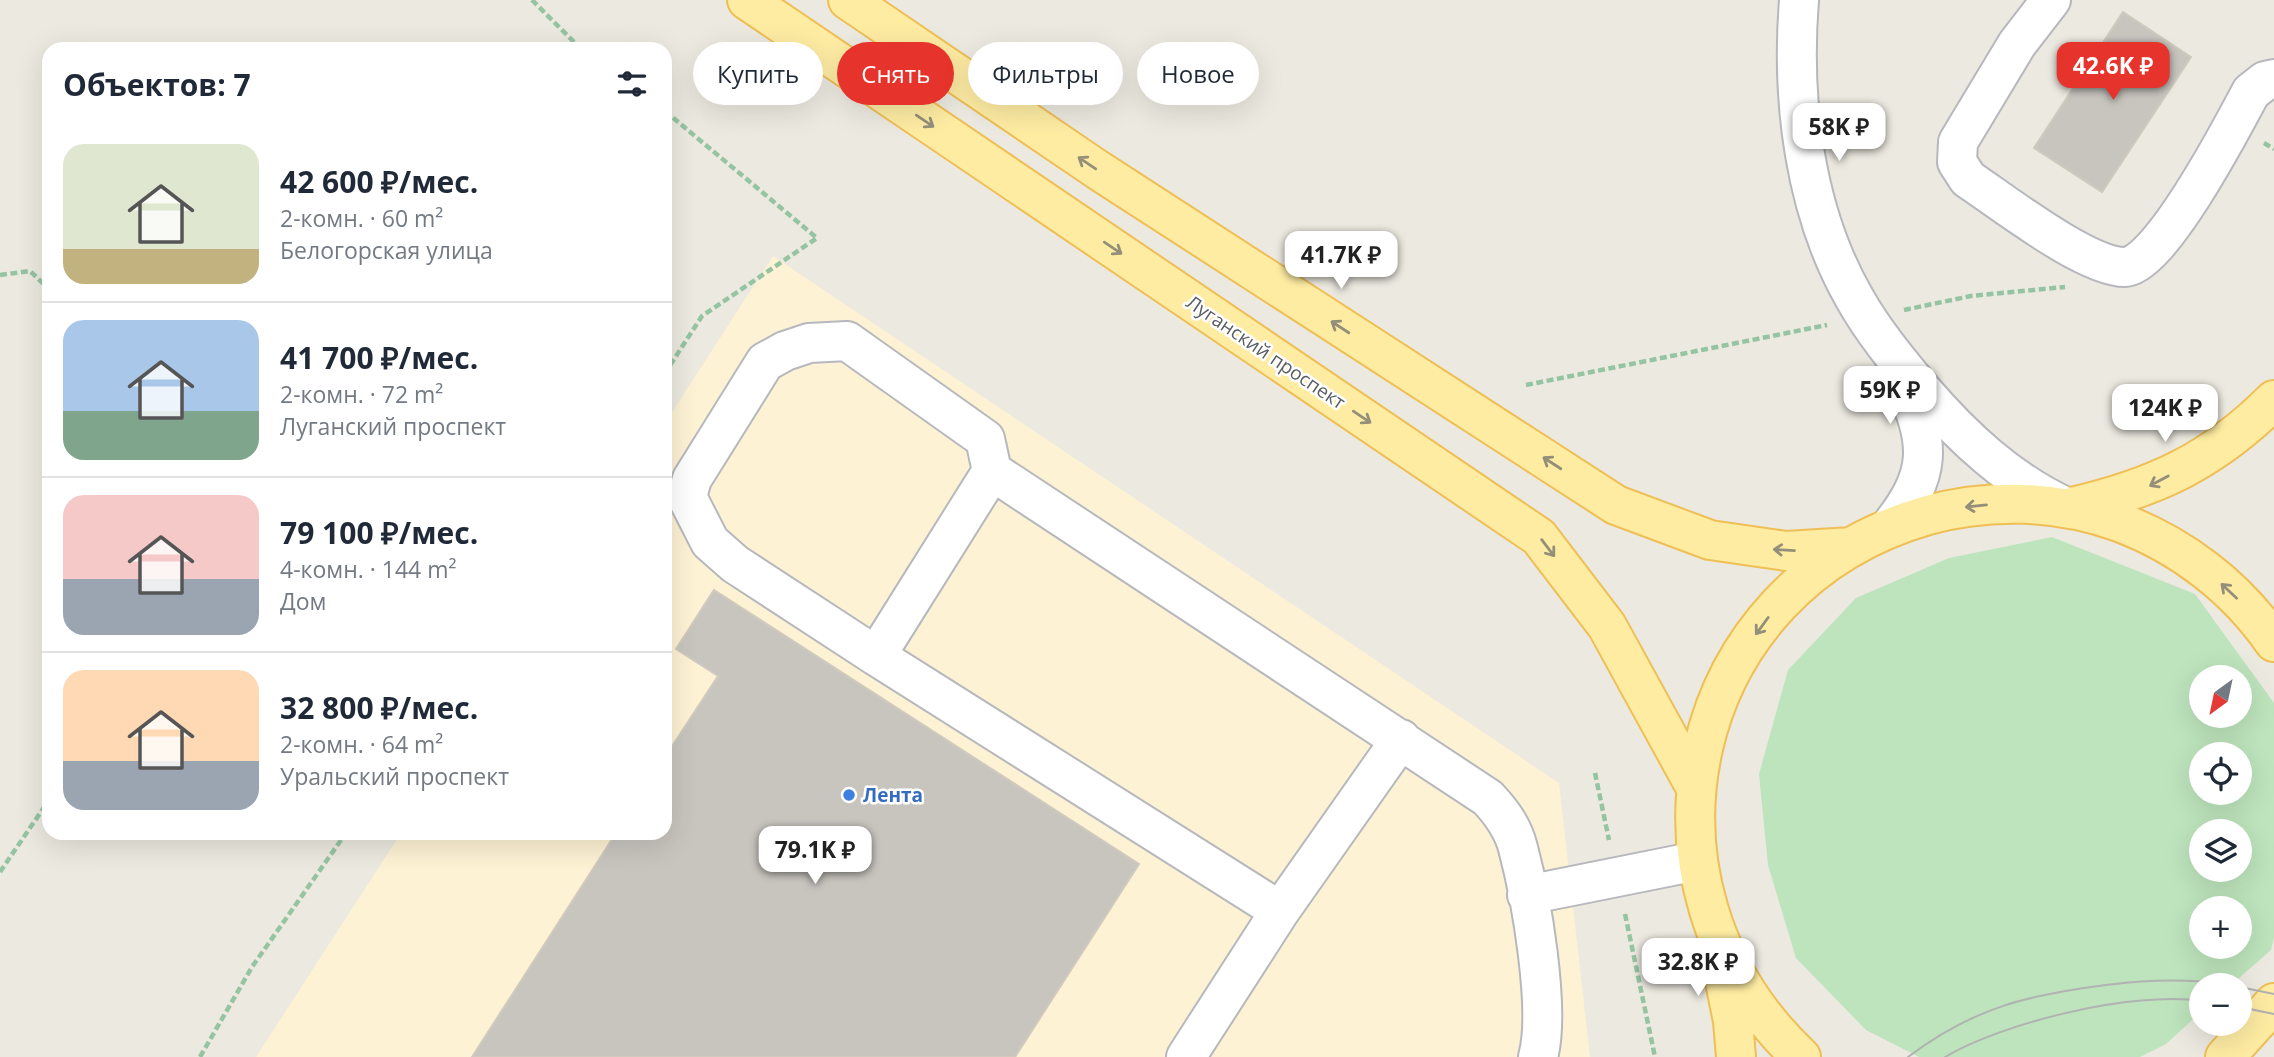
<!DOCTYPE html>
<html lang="ru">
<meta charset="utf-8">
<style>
body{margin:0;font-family:"Open Sans",sans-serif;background:#f2f2f3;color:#1f2937;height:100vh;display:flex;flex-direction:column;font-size:26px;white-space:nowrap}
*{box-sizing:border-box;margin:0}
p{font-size:23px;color:#747a83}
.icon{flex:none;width:38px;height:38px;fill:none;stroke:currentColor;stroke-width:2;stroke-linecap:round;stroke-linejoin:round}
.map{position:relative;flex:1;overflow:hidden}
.side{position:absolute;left:42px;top:42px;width:630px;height:798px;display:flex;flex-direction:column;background:#fff;border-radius:21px;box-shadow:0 7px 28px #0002}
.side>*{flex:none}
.top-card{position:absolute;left:693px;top:42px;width:665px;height:63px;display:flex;gap:14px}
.needle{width:46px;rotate:213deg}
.fabs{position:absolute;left:2189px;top:665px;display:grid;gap:14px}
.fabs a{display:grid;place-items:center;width:63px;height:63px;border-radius:50%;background:#fff;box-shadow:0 7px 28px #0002;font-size:35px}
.price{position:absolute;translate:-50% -60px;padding:0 16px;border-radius:14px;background:#fff;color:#222;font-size:23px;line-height:46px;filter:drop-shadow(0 2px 4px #0008)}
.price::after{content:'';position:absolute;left:50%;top:42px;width:21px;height:16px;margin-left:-10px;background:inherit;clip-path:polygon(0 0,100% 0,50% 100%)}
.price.active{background:#e6342c;color:#fff}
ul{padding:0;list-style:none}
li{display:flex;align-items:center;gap:21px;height:175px;padding:0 21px}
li+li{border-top:2px solid #e0e1e3}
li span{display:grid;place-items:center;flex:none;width:196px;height:140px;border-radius:21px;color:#555}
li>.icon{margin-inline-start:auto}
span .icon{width:84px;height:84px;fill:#fffc;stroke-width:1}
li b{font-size:30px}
h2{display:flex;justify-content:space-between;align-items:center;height:84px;padding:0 21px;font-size:30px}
.pill{padding:0 24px;border-radius:32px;background:#fff;box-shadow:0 7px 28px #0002;font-size:24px;line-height:63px}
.pill.active{background:#e6342c;color:#fff}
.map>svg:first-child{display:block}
</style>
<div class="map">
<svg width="2274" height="1057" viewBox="0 0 2274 1057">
<rect width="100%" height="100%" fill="#ece9e0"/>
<path fill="#fdf2d4" d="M773 256 1559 783 1590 1057H256L401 833H665V423Z"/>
<path fill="#bde4bc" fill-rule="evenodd" d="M2052 537 2195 594 2274 703V937L2271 950 2231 985H2202L2201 1012 2166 1044 2140 1057H1919L1866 1030 1796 958 1768 865 1759 774 1788 670 1856 598 1949 558ZM2202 677H2240V716H2202ZM2202 754H2240V793H2202ZM2202 831H2240V870H2202ZM2202 908H2240V947H2202Z"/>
<path fill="#c8c5bf" stroke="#d0cabe" stroke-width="2" d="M2123 12 2191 57 2102 192 2034 148Z
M714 590 1139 864 1015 1057H472L616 833H665V757L718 676 676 649Z"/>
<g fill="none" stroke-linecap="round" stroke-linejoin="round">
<defs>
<path id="minor" d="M1799 0C1791 99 1804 211 1855 299 1873 331 1897 360 1921 389 1963 438 2009 481 2068 508
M2051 0 2017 44 1958 142 1957 162 1968 179C2004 203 2086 267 2125 267 2160 266 2234 124 2251 92L2265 81 2274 79
M992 471 876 656 1280 911 1186 1057
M1889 528C1932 474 1931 445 1904 384
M876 656 735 564 710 542 687 497 692 479 765 362 785 351 809 343 847 341 985 439 992 471 1488 798C1502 813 1513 828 1518 848 1531 897 1551 1010 1538 1057
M1527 895 1697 861
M1280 911 1401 739"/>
<path id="major" d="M747 0 1539 537 1607 626 1696 788
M848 0 1098 170 1616 505 1710 540 1786 551 1852 547
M2072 507C2155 488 2213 461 2274 400
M1723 972 1733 1021 1736 1057
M1801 1057C1617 884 1682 585 1928 515 1990 498 2058 500 2119 522 2181 545 2236 587 2274 642
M2225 1057 2274 1003"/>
</defs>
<use href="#minor" stroke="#b6b8bd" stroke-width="42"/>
<use href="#major" stroke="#efbf56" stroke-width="42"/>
<path stroke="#95c4a2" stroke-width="4.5" stroke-dasharray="7 3.5" stroke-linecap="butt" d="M532 0 581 49
M665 111 817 238 702 316 665 373
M2264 143 2274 149
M0 275 30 271 49 289
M1904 310 1971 296 2065 287
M1526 385 1827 325
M1595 773 1609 840
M0 872 49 800
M1625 914 1655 1057
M200 1057 252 967 346 833"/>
<use href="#minor" stroke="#fff" stroke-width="38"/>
<use href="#major" stroke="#feeca3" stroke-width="38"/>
<path stroke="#b1b2b2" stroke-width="2" d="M2240 987 2274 994
M2240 1007 2274 1014
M1908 1057C1973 1008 2027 995 2106 985 2147 980 2188 978 2228 985
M1945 1057C2004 1022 2133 991 2202 1001"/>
</g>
<defs><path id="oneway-shaft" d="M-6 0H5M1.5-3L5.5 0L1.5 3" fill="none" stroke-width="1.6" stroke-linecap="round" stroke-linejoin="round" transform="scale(1.75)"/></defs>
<g stroke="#938f78">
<use href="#oneway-shaft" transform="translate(925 121) rotate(34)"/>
<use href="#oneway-shaft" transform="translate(1087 163) rotate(-146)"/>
<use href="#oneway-shaft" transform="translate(1113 248) rotate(34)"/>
<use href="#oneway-shaft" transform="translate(1340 327) rotate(-147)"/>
<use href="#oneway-shaft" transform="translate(1362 417) rotate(34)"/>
<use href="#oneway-shaft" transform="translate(1552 463) rotate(-147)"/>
<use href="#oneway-shaft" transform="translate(2159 481) rotate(152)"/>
<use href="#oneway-shaft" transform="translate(1976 506) rotate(174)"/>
<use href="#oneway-shaft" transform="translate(1548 548) rotate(53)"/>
<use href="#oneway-shaft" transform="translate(1784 550) rotate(-177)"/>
<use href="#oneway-shaft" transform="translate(2229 591) rotate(-137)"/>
<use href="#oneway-shaft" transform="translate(1762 626) rotate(126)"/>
</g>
<circle fill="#3f7fe0" stroke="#fff" stroke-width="2.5" cx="849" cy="795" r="7"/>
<g text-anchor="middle" stroke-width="5" stroke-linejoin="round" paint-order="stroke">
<g font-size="19" fill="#595d61" stroke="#fff">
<text transform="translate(1266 352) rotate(34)" y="7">Луганский проспект</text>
</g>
<g font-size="19" font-weight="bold" fill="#366cbe" stroke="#fff" text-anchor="start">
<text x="863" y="802">Лента</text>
</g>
</g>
</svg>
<div class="fabs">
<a><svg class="needle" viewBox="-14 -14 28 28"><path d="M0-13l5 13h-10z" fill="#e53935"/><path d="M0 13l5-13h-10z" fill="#747a83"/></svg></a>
<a><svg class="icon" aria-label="locate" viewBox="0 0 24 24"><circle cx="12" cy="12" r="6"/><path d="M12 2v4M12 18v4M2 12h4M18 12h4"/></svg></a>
<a><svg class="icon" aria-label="layers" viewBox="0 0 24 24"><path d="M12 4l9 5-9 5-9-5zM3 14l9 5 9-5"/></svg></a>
<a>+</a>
<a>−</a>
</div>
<b class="price active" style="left:2113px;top:102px">42.6K ₽</b>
<b class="price" style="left:1839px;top:163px">58K ₽</b>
<b class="price" style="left:1341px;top:291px">41.7K ₽</b>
<b class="price" style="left:1890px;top:426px">59K ₽</b>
<b class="price" style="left:2165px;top:444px">124K ₽</b>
<b class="price" style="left:815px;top:886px">79.1K ₽</b>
<b class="price" style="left:1698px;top:998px">32.8K ₽</b>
<div class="top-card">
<a class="pill">Купить</a>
<a class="pill active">Снять</a>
<a class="pill">Фильтры</a>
<a class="pill">Новое</a>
</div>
<section class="side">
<h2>Объектов: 7<svg class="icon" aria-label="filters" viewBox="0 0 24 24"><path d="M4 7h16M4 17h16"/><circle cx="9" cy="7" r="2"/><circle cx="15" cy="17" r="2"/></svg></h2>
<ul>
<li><span style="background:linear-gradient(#dfe7d0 75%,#c2b280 0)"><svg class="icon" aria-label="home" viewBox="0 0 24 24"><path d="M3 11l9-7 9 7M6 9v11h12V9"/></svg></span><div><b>42 600 ₽/мес.</b><p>2-комн. · 60 m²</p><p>Белогорская улица</p></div></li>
<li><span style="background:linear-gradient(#a9c7e8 65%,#7fa58c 0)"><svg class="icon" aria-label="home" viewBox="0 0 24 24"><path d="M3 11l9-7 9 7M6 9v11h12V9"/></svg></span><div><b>41 700 ₽/мес.</b><p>2-комн. · 72 m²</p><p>Луганский проспект</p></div></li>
<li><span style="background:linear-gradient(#f6c9c9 60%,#9aa5b1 0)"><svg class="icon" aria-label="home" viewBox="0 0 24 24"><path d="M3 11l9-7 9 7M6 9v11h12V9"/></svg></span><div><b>79 100 ₽/мес.</b><p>4-комн. · 144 m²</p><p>Дом</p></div></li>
<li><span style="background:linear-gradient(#ffd9b3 65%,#9aa5b1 0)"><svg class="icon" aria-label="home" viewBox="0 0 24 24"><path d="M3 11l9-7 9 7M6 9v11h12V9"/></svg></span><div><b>32 800 ₽/мес.</b><p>2-комн. · 64 m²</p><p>Уральский проспект</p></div></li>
</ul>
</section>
</div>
